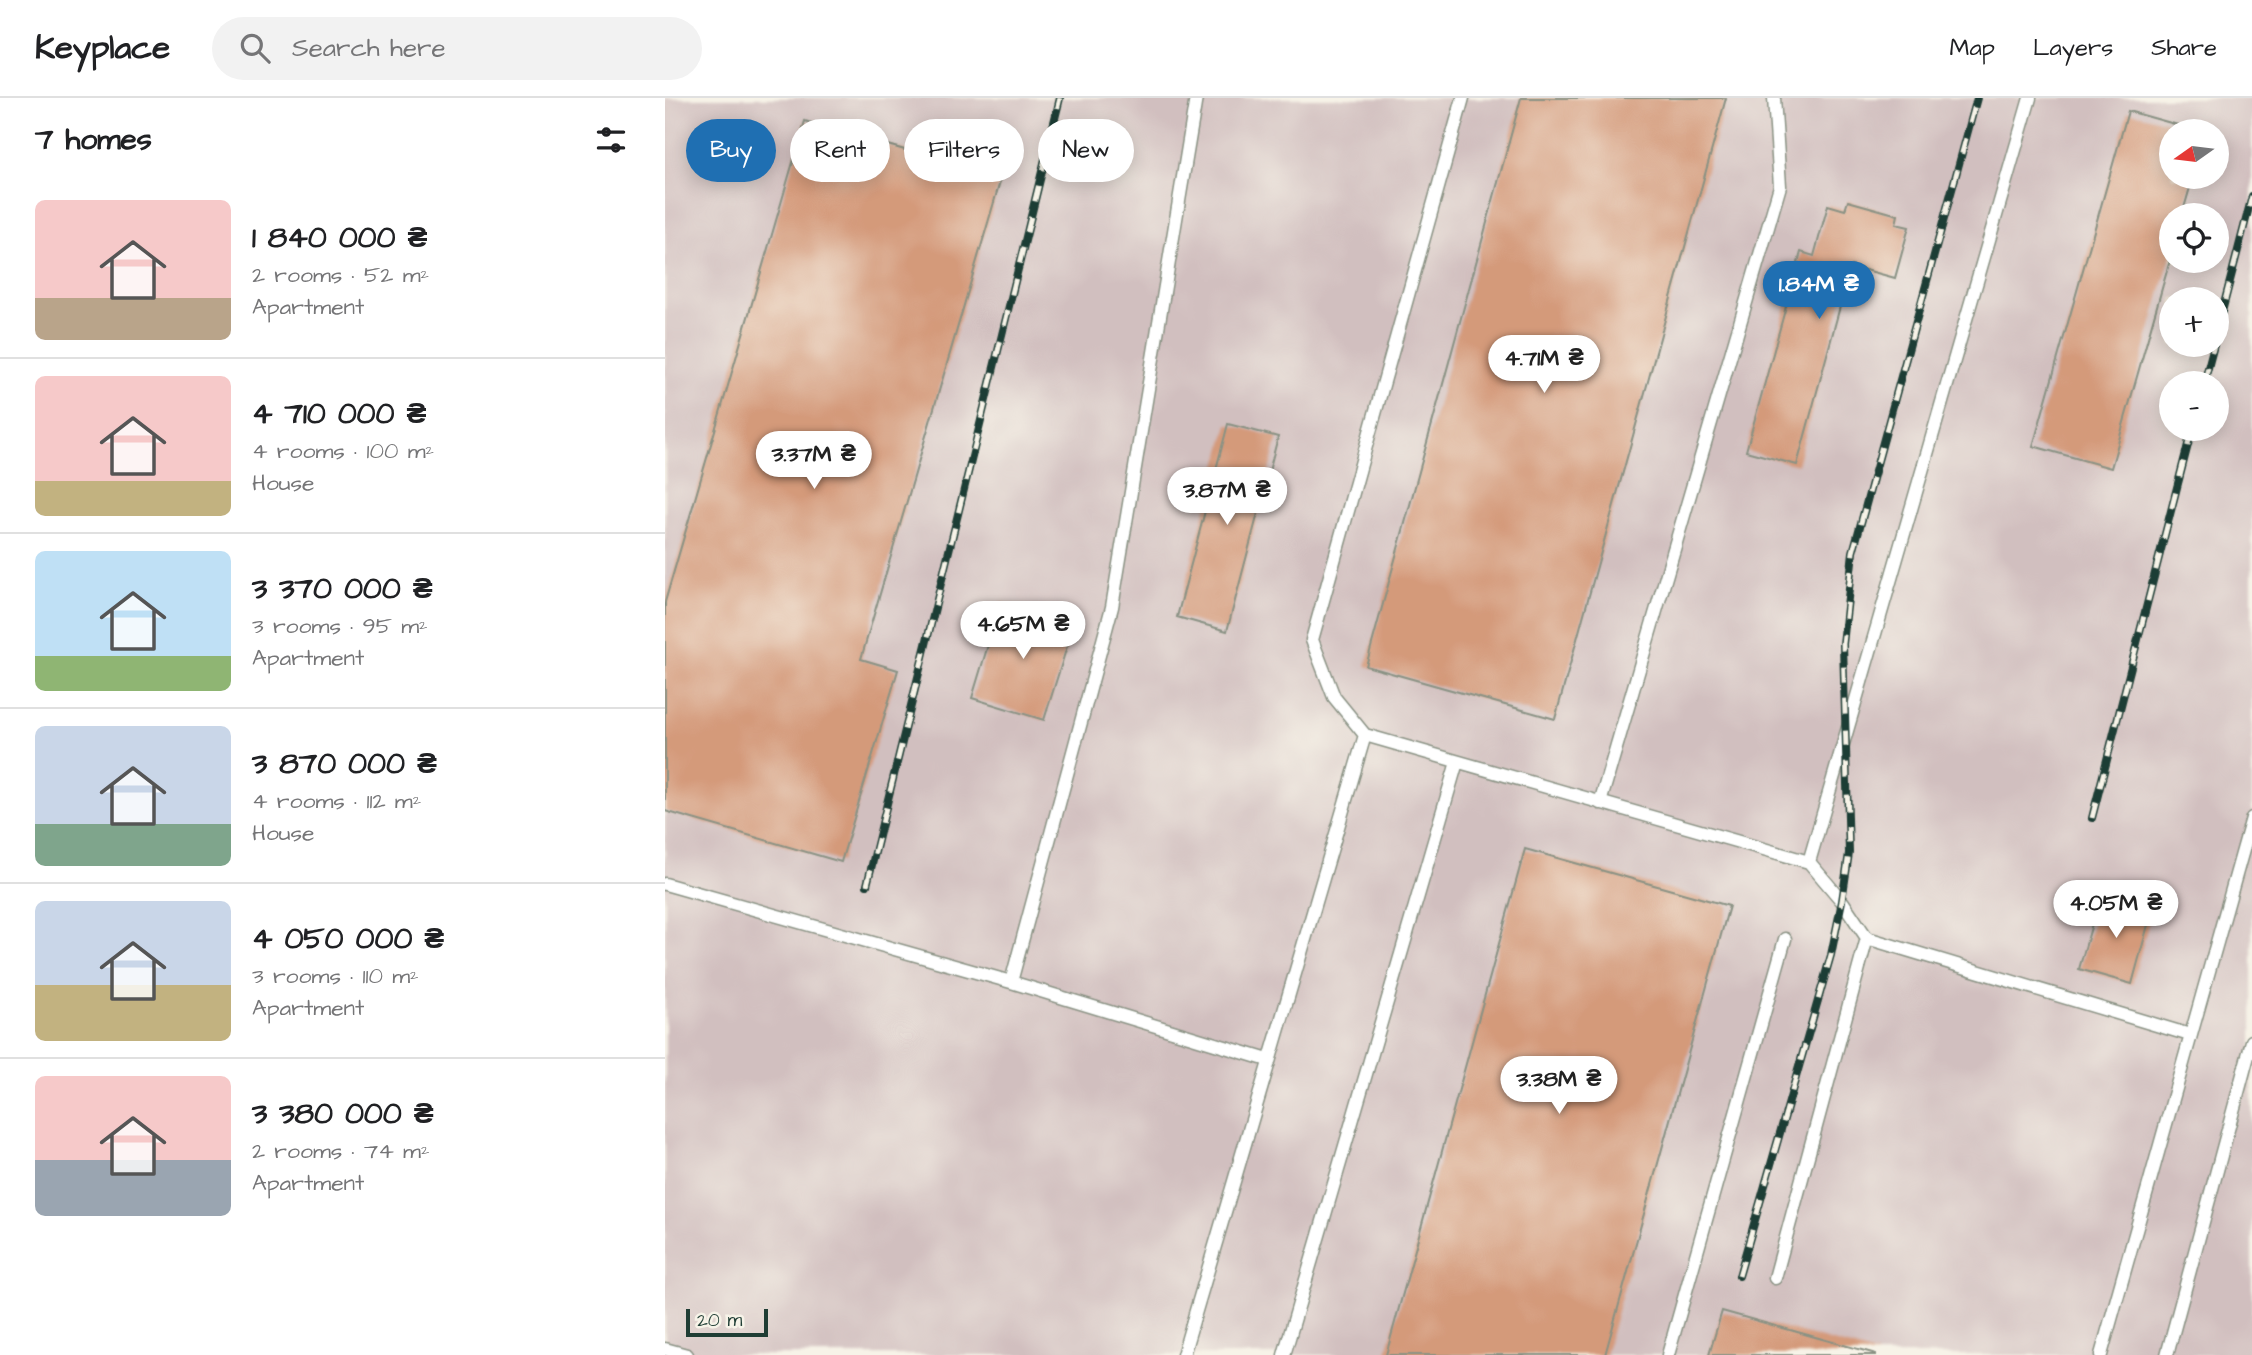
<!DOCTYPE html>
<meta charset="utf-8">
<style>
body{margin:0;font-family:"Architects Daughter",sans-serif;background:#f2f2f2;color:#202124;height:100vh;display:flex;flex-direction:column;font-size:26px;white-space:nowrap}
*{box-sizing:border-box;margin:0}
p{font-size:23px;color:#757577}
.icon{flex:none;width:38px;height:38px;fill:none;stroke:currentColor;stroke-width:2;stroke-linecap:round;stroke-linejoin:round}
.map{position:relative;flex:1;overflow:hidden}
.details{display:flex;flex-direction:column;background:#fff;width:665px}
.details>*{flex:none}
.top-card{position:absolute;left:21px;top:21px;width:665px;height:63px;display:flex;gap:14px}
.needle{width:46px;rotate:256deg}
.tools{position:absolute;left:1494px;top:21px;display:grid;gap:14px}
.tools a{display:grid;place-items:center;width:70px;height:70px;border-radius:50%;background:#fff;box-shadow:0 4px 18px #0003;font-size:35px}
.scale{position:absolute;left:21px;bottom:18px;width:82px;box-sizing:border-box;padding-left:7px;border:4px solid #1f3d34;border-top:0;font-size:19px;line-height:24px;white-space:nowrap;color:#1f3d34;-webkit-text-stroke:5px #f7f3e8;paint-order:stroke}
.price{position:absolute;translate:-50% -60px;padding:0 16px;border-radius:24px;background:#fff;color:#222;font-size:23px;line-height:46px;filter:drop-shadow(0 2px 4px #0008)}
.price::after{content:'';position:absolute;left:50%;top:42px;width:21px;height:16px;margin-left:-10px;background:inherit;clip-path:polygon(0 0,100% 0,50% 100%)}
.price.selected{background:#1f6fb2;color:#fff}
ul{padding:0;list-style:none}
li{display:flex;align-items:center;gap:21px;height:175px;padding:0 35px}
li+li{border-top:2px solid #e0e0e0}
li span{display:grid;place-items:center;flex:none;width:196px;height:140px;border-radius:10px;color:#555}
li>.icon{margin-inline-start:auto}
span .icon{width:84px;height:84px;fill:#fffc;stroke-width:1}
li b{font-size:30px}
h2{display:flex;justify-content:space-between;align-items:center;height:84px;padding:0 35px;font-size:30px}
.tag{padding:0 24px;border-radius:32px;background:#fff;box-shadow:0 4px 18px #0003;font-size:24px;line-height:63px}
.tag.selected{background:#1f6fb2;color:#fff}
header{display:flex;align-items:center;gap:42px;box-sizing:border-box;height:98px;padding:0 35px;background:#fff;border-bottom:2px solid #e0e0e0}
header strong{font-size:33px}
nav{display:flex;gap:38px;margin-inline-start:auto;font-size:24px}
.search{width:490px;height:63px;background:#f2f2f2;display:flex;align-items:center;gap:18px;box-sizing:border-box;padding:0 24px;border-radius:38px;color:#757577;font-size:26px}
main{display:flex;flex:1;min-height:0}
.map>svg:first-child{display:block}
</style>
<header>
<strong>Keyplace</strong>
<div class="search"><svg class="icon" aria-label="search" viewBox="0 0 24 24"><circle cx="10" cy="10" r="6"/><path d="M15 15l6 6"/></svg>Search here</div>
<nav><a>Map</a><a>Layers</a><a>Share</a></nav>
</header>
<main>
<section class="details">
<h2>7 homes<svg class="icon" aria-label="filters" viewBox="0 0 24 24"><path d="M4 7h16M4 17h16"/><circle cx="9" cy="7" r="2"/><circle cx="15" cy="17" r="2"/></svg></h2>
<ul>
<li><span style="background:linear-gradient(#f6c9c9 70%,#b9a48a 0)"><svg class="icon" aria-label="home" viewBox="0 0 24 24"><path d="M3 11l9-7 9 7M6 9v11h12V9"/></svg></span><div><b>1 840 000 ₴</b><p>2 rooms · 52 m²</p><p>Apartment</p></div></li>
<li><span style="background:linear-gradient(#f6c9c9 75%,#c2b280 0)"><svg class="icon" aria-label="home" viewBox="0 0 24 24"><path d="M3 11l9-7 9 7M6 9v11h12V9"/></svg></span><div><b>4 710 000 ₴</b><p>4 rooms · 100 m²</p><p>House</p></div></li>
<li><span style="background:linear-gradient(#bfe0f5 75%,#8fb573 0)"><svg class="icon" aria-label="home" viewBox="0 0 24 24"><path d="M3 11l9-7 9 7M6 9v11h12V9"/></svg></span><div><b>3 370 000 ₴</b><p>3 rooms · 95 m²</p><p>Apartment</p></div></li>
<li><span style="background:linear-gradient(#c9d6e8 70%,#7fa58c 0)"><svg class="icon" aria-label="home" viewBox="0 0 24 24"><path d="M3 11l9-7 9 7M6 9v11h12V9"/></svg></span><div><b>3 870 000 ₴</b><p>4 rooms · 112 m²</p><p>House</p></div></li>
<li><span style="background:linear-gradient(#c9d6e8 60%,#c2b280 0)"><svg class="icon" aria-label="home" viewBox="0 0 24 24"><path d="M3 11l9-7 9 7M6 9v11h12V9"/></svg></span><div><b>4 050 000 ₴</b><p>3 rooms · 110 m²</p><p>Apartment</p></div></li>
<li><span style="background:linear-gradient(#f6c9c9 60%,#9aa5b1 0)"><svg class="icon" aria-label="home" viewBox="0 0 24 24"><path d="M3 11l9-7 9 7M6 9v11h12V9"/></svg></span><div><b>3 380 000 ₴</b><p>2 rooms · 74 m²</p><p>Apartment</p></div></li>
</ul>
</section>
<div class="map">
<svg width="1587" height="1257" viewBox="0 0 1587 1257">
<rect width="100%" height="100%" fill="#f7f3e8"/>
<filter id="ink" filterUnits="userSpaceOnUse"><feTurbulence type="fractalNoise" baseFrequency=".0143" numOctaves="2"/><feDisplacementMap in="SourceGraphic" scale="14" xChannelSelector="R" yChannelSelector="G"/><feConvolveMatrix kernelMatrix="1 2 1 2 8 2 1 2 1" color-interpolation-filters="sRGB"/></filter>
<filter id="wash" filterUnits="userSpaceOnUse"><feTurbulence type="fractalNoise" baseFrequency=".00686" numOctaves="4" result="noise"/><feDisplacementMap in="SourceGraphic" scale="28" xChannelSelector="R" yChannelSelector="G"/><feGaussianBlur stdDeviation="1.57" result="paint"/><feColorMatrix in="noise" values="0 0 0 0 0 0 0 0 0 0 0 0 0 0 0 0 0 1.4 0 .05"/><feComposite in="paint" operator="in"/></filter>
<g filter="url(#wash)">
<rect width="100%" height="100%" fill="#f4e8d3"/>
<path fill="#d1bfbf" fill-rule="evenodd" d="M0 0H1587V1257H0ZM1507 33H1552V79H1507ZM1507 117H1552V163H1507ZM1507 201H1552V247H1507ZM1507 285H1552V331H1507Z"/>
<g id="blocks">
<path fill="#d49a7a" d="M856 0H1061L890 621 701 568Z
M1463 13 1531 32 1507 33V79H1528L1517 117H1507V155L1446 370 1368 348Z
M140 23 336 80 196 561 233 572 176 764 0 713V504Z
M1183 103 1233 117 1231 126 1244 129 1230 180 1186 168 1132 367 1081 353 1136 154 1149 158 1163 107 1180 112Z
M563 326 613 339 562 533 512 519Z
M336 504 409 526 379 622 307 600Z
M860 751 1064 808 940 1257H721Z
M1435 798 1487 812 1467 886 1414 871Z
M1057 1213 1211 1256V1257H1044Z"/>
</g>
</g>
<g filter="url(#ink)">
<use href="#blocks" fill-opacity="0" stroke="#8a9284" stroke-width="2"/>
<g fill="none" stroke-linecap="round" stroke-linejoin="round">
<defs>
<path id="service" d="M798 0 647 542 669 599 700 637 1144 764 1177 803 1202 840 1525 937
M935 705 1115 88 1109 0
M1144 764 1365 0
M0 786 346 884 603 962
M346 884 447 509 531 0
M1110 1180 1202 840
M0 1251 22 1257
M518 1257 700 637
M619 1257 792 664
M1003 1257 1120 841
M1436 1257 1587 720
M1502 1257 1587 943"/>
</defs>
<use href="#service" stroke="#8a9284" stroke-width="15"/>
<use href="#service" stroke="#fff" stroke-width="12"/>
<defs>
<path id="rail" d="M1552 233 1587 98
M1539 285 1549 247
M1427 720 1527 331
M202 787 395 0
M1074 1178 1166 857 1177 803 1184 755 1178 546 1188 454 1312 0"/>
</defs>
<use href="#rail" stroke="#1f3d34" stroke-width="8"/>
<use href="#rail" stroke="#f7f3e8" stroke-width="5" stroke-dasharray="16" stroke-linecap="butt"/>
</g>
</g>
</svg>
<div class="tools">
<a><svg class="needle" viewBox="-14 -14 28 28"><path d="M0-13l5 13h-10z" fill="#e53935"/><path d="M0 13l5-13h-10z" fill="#757577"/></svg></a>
<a><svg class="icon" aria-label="locate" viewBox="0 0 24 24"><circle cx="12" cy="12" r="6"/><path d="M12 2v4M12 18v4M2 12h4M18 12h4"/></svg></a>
<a>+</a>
<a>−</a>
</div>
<div class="scale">20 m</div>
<b class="price selected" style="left:1154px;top:223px">1.84M ₴</b>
<b class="price" style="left:879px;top:297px">4.71M ₴</b>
<b class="price" style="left:149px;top:393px">3.37M ₴</b>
<b class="price" style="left:562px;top:429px">3.87M ₴</b>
<b class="price" style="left:358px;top:563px">4.65M ₴</b>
<b class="price" style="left:1451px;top:842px">4.05M ₴</b>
<b class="price" style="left:894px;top:1018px">3.38M ₴</b>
<div class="top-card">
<a class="tag selected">Buy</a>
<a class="tag">Rent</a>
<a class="tag">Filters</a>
<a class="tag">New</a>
</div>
</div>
</main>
